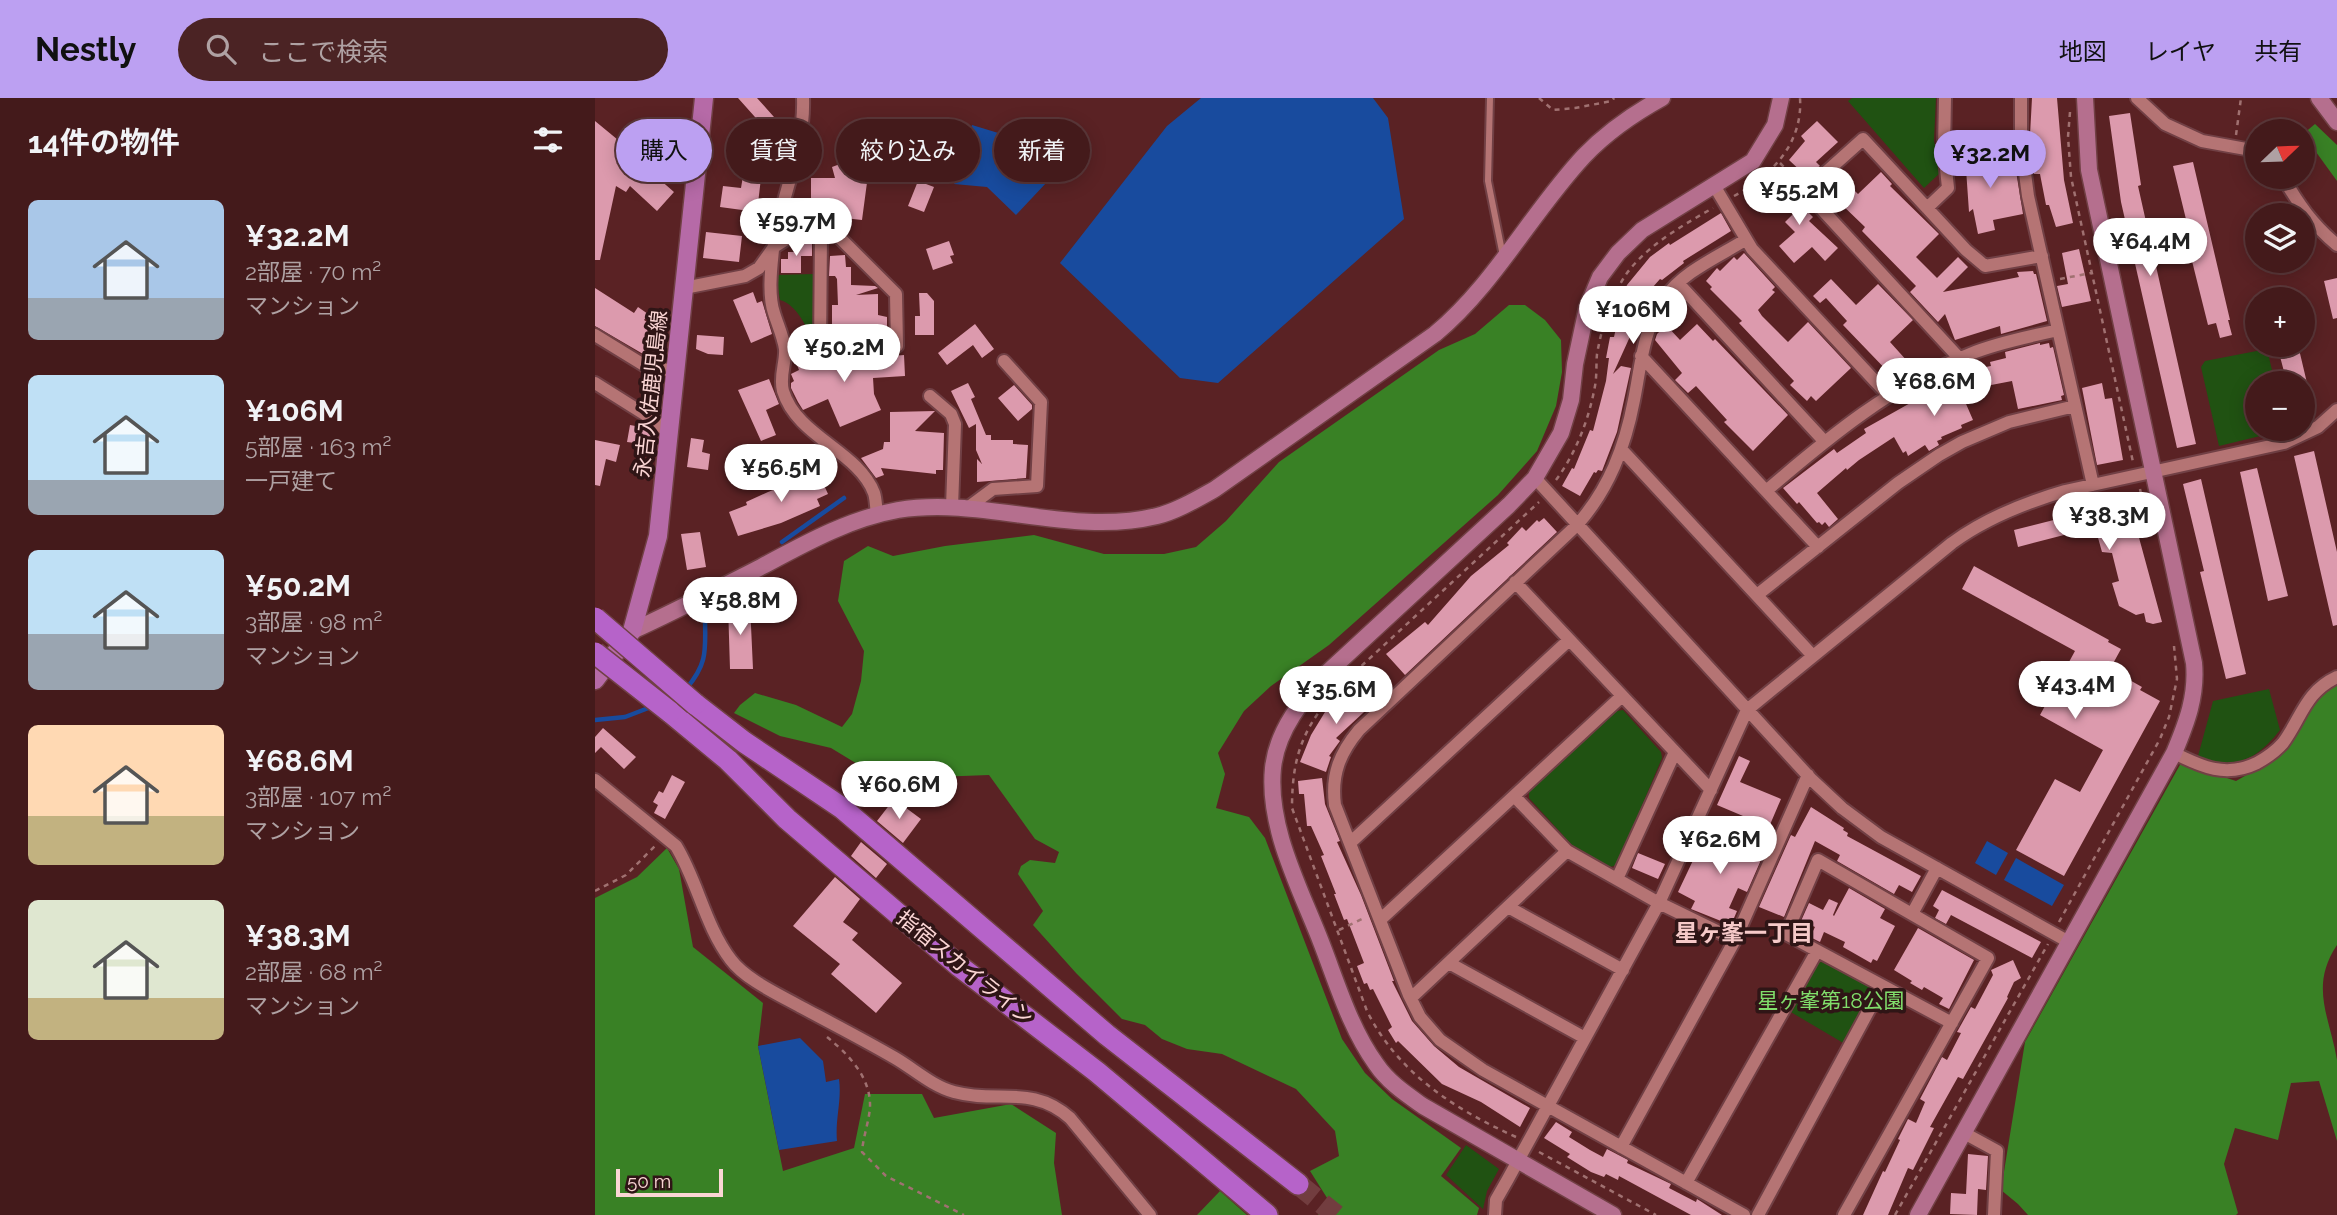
<!DOCTYPE html>
<html lang="ja">
<meta charset="utf-8">
<style>
body{margin:0;font-family:Raleway,"Noto Sans JP",sans-serif;background:#4b2324;color:#f1f3f6;height:100vh;display:flex;flex-direction:column;font-size:26px;white-space:nowrap}
*{box-sizing:border-box;margin:0}
p{font-size:23px;color:#afa1a3}
.icon{flex:none;width:38px;height:38px;fill:none;stroke:currentColor;stroke-width:2;stroke-linecap:round;stroke-linejoin:round}
.map{position:relative;flex:1;overflow:hidden}
.panel{display:flex;flex-direction:column;background:#441a1b;width:595px}
.panel>*{flex:none}
.guide{position:absolute;left:21px;top:21px;width:665px;height:63px;display:flex;gap:14px}
.needle{width:46px;rotate:67deg}
.tools{position:absolute;left:1650px;top:21px;display:grid;gap:14px}
.tools a{display:grid;place-items:center;width:70px;height:70px;border-radius:50%;background:#441a1b;box-shadow:0 4px 18px #0003,0 0 0 2px #5c383a;font-size:35px}
.scale{position:absolute;left:21px;bottom:18px;width:107px;box-sizing:border-box;padding-left:7px;border:4px solid #fbd6d5;border-top:0;font-size:19px;line-height:24px;white-space:nowrap;color:#fbd6d5;-webkit-text-stroke:5px #2f1516;paint-order:stroke}
.price{position:absolute;translate:-50% -60px;padding:0 16px;border-radius:24px;background:#fff;color:#222;font-size:23px;line-height:46px;filter:drop-shadow(0 2px 4px #0008)}
.price::after{content:'';position:absolute;left:50%;top:42px;width:21px;height:16px;margin-left:-10px;background:inherit;clip-path:polygon(0 0,100% 0,50% 100%)}
.price.on{background:#bca0f2;color:#111}
ul{padding:0;list-style:none}
li{display:flex;align-items:center;gap:21px;height:175px;padding:0 28px}
li span{display:grid;place-items:center;flex:none;width:196px;height:140px;border-radius:10px;color:#555}
li>.icon{margin-inline-start:auto}
span .icon{width:84px;height:84px;fill:#fffc;stroke-width:1}
li b{font-size:30px}
h2{display:flex;justify-content:space-between;align-items:center;height:84px;padding:0 28px;font-size:30px}
.tag{padding:0 24px;border-radius:32px;background:#441a1b;box-shadow:0 4px 18px #0003,0 0 0 2px #5c383a;font-size:24px;line-height:63px}
.tag.on{background:#bca0f2;color:#111}
header{display:flex;align-items:center;gap:42px;box-sizing:border-box;height:98px;padding:0 35px;background:#bca0f2;color:#111}
header strong{font-size:33px}
nav{display:flex;gap:38px;margin-inline-start:auto;font-size:24px}
.search{width:490px;height:63px;background:#4b2324;display:flex;align-items:center;gap:18px;box-sizing:border-box;padding:0 24px;border-radius:38px;color:#afa1a3;font-size:26px}
main{display:flex;flex:1;min-height:0}
.map>svg:first-child{display:block}
</style>
<header>
<strong>Nestly</strong>
<div class="search"><svg class="icon" aria-label="search" viewBox="0 0 24 24"><circle cx="10" cy="10" r="6"/><path d="M15 15l6 6"/></svg>ここで検索</div>
<nav><a>地図</a><a>レイヤ</a><a>共有</a></nav>
</header>
<main>
<section class="panel">
<h2>14件の物件<svg class="icon" aria-label="filters" viewBox="0 0 24 24"><path d="M4 7h16M4 17h16"/><circle cx="9" cy="7" r="2"/><circle cx="15" cy="17" r="2"/></svg></h2>
<ul>
<li><span style="background:linear-gradient(#a9c7e8 70%,#9aa5b1 0)"><svg class="icon" aria-label="home" viewBox="0 0 24 24"><path d="M3 11l9-7 9 7M6 9v11h12V9"/></svg></span><div><b>¥32.2M</b><p>2部屋 · 70 m²</p><p>マンション</p></div></li>
<li><span style="background:linear-gradient(#bfe0f5 75%,#9aa5b1 0)"><svg class="icon" aria-label="home" viewBox="0 0 24 24"><path d="M3 11l9-7 9 7M6 9v11h12V9"/></svg></span><div><b>¥106M</b><p>5部屋 · 163 m²</p><p>一戸建て</p></div></li>
<li><span style="background:linear-gradient(#bfe0f5 60%,#9aa5b1 0)"><svg class="icon" aria-label="home" viewBox="0 0 24 24"><path d="M3 11l9-7 9 7M6 9v11h12V9"/></svg></span><div><b>¥50.2M</b><p>3部屋 · 98 m²</p><p>マンション</p></div></li>
<li><span style="background:linear-gradient(#ffd9b3 65%,#c2b280 0)"><svg class="icon" aria-label="home" viewBox="0 0 24 24"><path d="M3 11l9-7 9 7M6 9v11h12V9"/></svg></span><div><b>¥68.6M</b><p>3部屋 · 107 m²</p><p>マンション</p></div></li>
<li><span style="background:linear-gradient(#dfe7d0 70%,#c2b280 0)"><svg class="icon" aria-label="home" viewBox="0 0 24 24"><path d="M3 11l9-7 9 7M6 9v11h12V9"/></svg></span><div><b>¥38.3M</b><p>2部屋 · 68 m²</p><p>マンション</p></div></li>
</ul>
</section>
<div class="map">
<svg width="1742" height="1117" viewBox="0 0 1742 1117">
<rect width="100%" height="100%" fill="#5a2224"/>
<path fill="#205212" d="M1257 0H1341L1339 42 1345 75 1329 90 1253 3Z
M219 176 218 243C211 228 202 207 185 202L181 177Z
M1672 251 1680 285H1662V331L1690 332 1624 348 1606 269 1610 263Z
M1674 591 1685 632C1662 662 1639 673 1603 658L1618 603Z
M1028 612 1066 654 1067 660 1022 767 1015 769 977 747 934 700V693L1022 613Z
M1227 864 1274 888 1277 896 1250 946 1194 913 1222 865Z
M871 1047 904 1071 892 1093 888 1111 851 1077Z"/>
<path fill="#398125" d="M1720 26 1742 47V83L1708 36Z
M914 207H930L950 222 966 242 967 274 961 308 942 353 903 397 734 547 676 588 649 613 623 655 630 676 621 710 654 719 670 740 747 941 770 975 797 1001 866 1050 846 1078 884 1110 882 1117H723L734 1103 715 1073 744 1058 740 1033 701 991 627 956 592 951 567 941 550 927 527 921 481 875 438 827 448 813 423 776 426 768 435 762 460 765 464 754 440 741 394 677 287 681 236 650 185 638 139 615 145 607 160 595 201 607 247 629 257 616 266 583 269 553 243 503 249 463 273 448 298 458 350 448 439 437 509 456H569L601 449 631 423 684 364 844 252 880 236Z
M1742 584V847C1714 889 1735 919 1742 962 1742 988 1742 1017 1742 1043L1724 983 1696 985 1683 1042 1640 1030 1629 1066 1643 1115 1641 1117H1433L1423 1106 1406 1092 1430 944 1586 665 1641 683 1671 666 1690 649 1732 589Z
M72 750 84 771 98 849 168 905 163 948 188 1073 259 1050 270 996H327L339 1020 416 1006 461 1035 459 1065 467 1117H0V800L42 779Z
M625 1093 652 1117H602Z"/>
<path fill="#184b9e" d="M606 0H778L793 20 809 121 623 285 585 280 465 165 572 28Z
M377 27 465 54 444 76 452 84 421 117 392 89 359 86Z
M1392 743 1413 755 1401 777 1380 765Z
M1421 760 1469 787 1457 808 1409 782Z
M205 940 228 963 231 984 244 981C247 1002 240 1021 242 1043L184 1052 163 948Z"/>
<g fill="none" stroke-linecap="round" stroke-linejoin="round">
<path stroke="#184b9e" stroke-width="4.5" d="M187 444 249 400
M91 591C114 564 110 551 110 517
M0 622 30 619 56 609"/>
</g>
<path fill="#dc9aad" d="M143 0H162L179 19 168 28Z
M1437 0H1462L1469 82 1478 125 1461 129 1454 107H1451L1445 76H1439L1437 64 1445 63 1442 37H1435Z
M1535 15 1546 87 1543 88 1601 346 1582 350 1526 104 1514 18Z
M0 23 34 51 32 53 79 94 62 113 35 88 31 94 21 88 5 162H0Z
M1222 23 1243 44 1221 64 1225 68 1211 78 1194 62 1210 43 1206 38Z
M1388 41 1389 53H1386L1388 76 1421 73 1428 116 1398 122 1400 132 1383 136 1378 111 1374 114 1369 42Z
M269 57 277 75 273 77 267 122 249 120 251 112H216V80H240L237 69Z
M1598 64 1635 222H1633L1637 237 1625 240 1621 225 1613 227 1595 155 1599 154 1578 68Z
M1286 74 1297 86 1295 88 1344 136 1321 159 1342 180 1363 159 1373 169 1348 194 1424 179 1422 174 1438 173 1439 176H1441L1452 223 1406 236 1405 228 1360 242 1350 216 1343 224 1315 194 1321 188 1267 133 1270 129 1243 103 1241 106 1226 91 1240 78 1255 93 1258 91 1263 96Z
M148 78 166 80 162 114 125 109 128 88 146 90Z
M1174 82 1195 86 1192 101 1205 115 1209 110 1218 119 1214 123 1243 150 1230 163 1217 149 1199 165 1184 148 1200 134 1190 124 1201 113 1170 105Z
M323 83 339 89 329 114 313 108Z
M154 114 175 122 171 140 168 139 167 142 147 134Z
M1126 115 1136 133 1088 163 1089 165 1067 182 1065 181 1042 207 1048 210 1018 276 1026 268 1036 270 1022 334 1007 373 1003 372 1001 375 999 374 985 398 967 388 977 370 979 371 995 332 998 333 1011 283 1014 260H1011L1015 239H1019L1023 221 1018 218 1025 204 1017 195 1027 199 1032 187 1055 159 1074 145 1075 147Z
M111 134 147 138 144 164 108 160Z
M354 143 359 157 355 158 358 165 338 172 331 151Z
M204 144H217V158H206V175H186V161H193V154H201V145Z
M1484 151 1496 203 1467 209 1462 188 1473 186 1467 155Z
M1149 155 1180 189 1177 192 1180 194 1163 212 1167 218 1193 244 1213 224 1256 270 1221 303 1216 298 1212 303 1195 287 1199 283 1144 225 1147 223 1115 191 1117 189 1111 183 1122 170 1125 173 1139 159 1142 162Z
M250 157 251 169H256V187L280 188 283 190 261 197 283 196V217L292 219V240L251 244V238H242V231H237V207H243L242 181 240 178H234L235 158Z
M1742 180V220L1738 221 1729 183Z
M1236 181 1261 207 1283 186 1318 222 1295 244 1313 264 1298 279 1248 227 1252 223 1231 200 1225 205 1218 198Z
M0 190 39 215 43 209 53 216 49 222 55 226 53 229 70 241 55 260 0 228Z
M158 194 162 205 167 203 177 236 156 245 138 202Z
M324 195H332L339 203V237H320V218H325Z
M380 226 399 251 387 260 378 247 352 267 343 255Z
M1102 226 1118 243 1120 241 1193 317 1158 353 1129 324 1132 322 1101 288 1093 295 1080 282 1087 275 1060 242 1062 236 1071 227 1085 242Z
M102 237 129 239 128 257 113 256 101 251Z
M1445 245V247L1454 245 1455 250 1458 249 1469 297 1466 298 1467 302 1423 311 1417 283 1391 288 1390 285 1365 292 1378 322 1366 327 1367 330 1346 339 1347 341 1342 343 1344 347 1334 353 1330 347 1313 358 1311 353 1308 355 1299 339 1264 362 1252 372 1251 370 1222 395 1243 421 1234 429 1230 424 1227 427 1224 424 1222 425 1204 404 1202 406 1188 390 1239 351 1242 355 1271 335 1269 331 1326 299 1324 290 1373 266 1375 272 1396 268 1395 264 1411 260 1410 254Z
M1682 247H1703L1712 285H1692Z
M209 254 213 263 226 264 309 257 310 278 278 280 279 296 286 312 245 329 233 301 208 312 203 304 196 290V285L199 283 196 276 204 272 199 259Z
M174 281 184 306 171 312 181 337 166 343 143 292Z
M373 285 380 299 376 301 391 337H396V342H418V346L433 347 431 380 382 384V361L387 366 381 352V326L374 330 356 293Z
M1507 285 1510 301 1517 300 1528 362 1502 367 1487 290Z
M419 287 437 307V311L423 323 403 300Z
M340 313 320 333 349 335 348 372H341V376L286 370 289 377 281 380 266 360 288 351 289 344H295V314Z
M35 327 57 331 56 347 32 344Z
M96 340 109 342 107 354 115 356 113 372 92 369Z
M0 342 25 347 21 364 11 361 5 388 0 387Z
M1719 353 1742 454V527L1738 528 1699 358Z
M235 370 239 381 228 385 233 396 222 401 225 408 186 425 143 438 134 414 152 407 151 404 173 394Z
M1662 370 1693 498 1673 503 1645 374Z
M1606 381 1651 576 1631 581 1605 474 1609 473 1588 386Z
M1534 403 1567 524 1558 526 1551 524 1549 515 1541 517 1524 508 1517 485 1524 483 1517 455 1507 454 1500 429 1423 449 1419 432Z
M949 420 962 434 810 577 791 556 830 524 833 527 876 478 914 447 912 445 927 429 931 433 942 422 944 424Z
M105 434 111 469 92 472 86 436Z
M1379 468 1514 542 1513 544 1526 551 1515 571 1547 589 1545 592 1565 603 1469 778 1421 752 1460 681 1485 694 1508 652 1445 617 1480 553 1367 491Z
M155 506 158 571H135L133 507Z
M762 583 782 602 741 640 745 643 734 658 736 659 731 674 705 664 716 637 730 614Z
M8 630 41 659 29 671 6 649 0 655V639Z
M1144 658 1155 663 1145 684 1186 701 1174 729 1122 707Z
M77 677 90 684 70 721 59 715 63 707 58 704 64 693 68 695Z
M727 680 730 706 745 743 742 744 766 797 799 883H797L817 923 839 948 864 969 935 1010 925 1029 886 1004 847 986 803 943 801 945 793 932 797 929 778 891 775 892 772 885 769 886 762 868 769 865 752 821 749 822 739 796H741L726 758 729 757 716 728H712L709 696H704L703 683Z
M299 701 326 721 308 745 282 723Z
M1216 709 1249 730 1248 732 1253 735 1252 738 1326 778 1317 794 1304 787 1299 796 1242 763 1245 757 1220 743 1189 819 1164 809 1196 737 1200 739Z
M1117 731 1169 755 1152 794 1143 790 1134 810 1142 813 1136 827 1096 811 1100 803 1083 794 1102 754 1106 756Z
M266 744 292 766 281 780 256 758Z
M1043 755 1070 766 1063 781 1037 770Z
M240 779 265 801 248 824 263 835 257 842 307 885 281 915 236 876 245 866 198 828Z
M1254 790 1290 811 1285 820 1300 828 1282 863 1278 861 1276 865 1248 849 1250 844 1229 834 1225 844 1215 839 1220 829 1206 823 1214 805 1228 812 1234 801 1243 805 1238 817 1239 818Z
M1347 792 1446 844 1437 860 1356 817 1351 826 1340 820 1344 812 1338 808Z
M1323 830 1379 862 1354 911 1344 906 1348 900 1329 889 1327 892 1315 885 1317 883 1299 872Z
M1418 862 1426 880 1419 884 1412 899 1413 900 1368 981 1363 979 1335 1029 1339 1030 1318 1072 1313 1070 1293 1117H1268L1288 1073 1290 1074 1305 1042 1303 1041 1313 1021 1321 1025 1330 1004 1325 1001 1347 959 1352 962 1366 935 1362 934 1376 909 1380 911 1398 877 1396 872Z
M961 1024 977 1034 974 1039 995 1052 1008 1059 1012 1051 1033 1062 1032 1065 1076 1086 1074 1090 1101 1104 1102 1101 1127 1117H1096L1024 1078 1023 1082 1011 1076 1009 1079 996 1074 972 1059 975 1056 949 1040Z
M1373 1056 1393 1058 1391 1092 1383 1091 1382 1117 1355 1116 1356 1095 1371 1096Z"/>
<g fill="none" stroke-linecap="round" stroke-linejoin="round">
<path stroke="#723d3f" stroke-width="21" stroke-dasharray="21 10" stroke-linecap="butt" d="M703 1086 741 1117"/>
<defs>
<path id="lane" d="M895 0 893 83 908 158"/>
<path id="street" d="M208 0C210 52 185 101 178 152 176 171 173 197 179 215 183 228 188 238 190 251 191 265 184 278 188 293 202 339 263 353 279 395 281 401 281 410 282 416
M1426 0V45L1433 98 1498 387
M1542 0 1570 26 1607 43 1662 53
M1688 79C1703 106 1718 127 1742 147
M1120 89 1157 151 1293 297
M1332 110 1353 90 1349 51 1350 0
M1083 185 1229 343
M89 190 150 178 164 170 179 149 206 132 226 133 243 138 301 196 302 248 225 255 226 133
M0 237 52 269 81 273
M1046 258 1223 449
M1365 261 1210 93 1268 41 1371 152 1390 168 1447 158
M0 285 62 324 75 337
M335 298 356 316 360 326 357 409
M1027 352 1218 558
M940 380 1217 682 1247 710 1286 739 1474 844
M1171 393C1235 338 1297 287 1375 256 1404 244 1434 239 1463 232
M371 411 398 391 442 388 446 304 409 263
M920 484 1116 692
M1162 497 1303 385 1344 357 1367 344 1414 324 1480 308
M1579 655C1607 669 1631 680 1662 665 1671 660 1681 653 1688 645 1707 619 1710 594 1742 579
M0 682 81 748C103 784 110 828 136 862 151 882 185 897 206 909 238 926 269 942 300 960 319 971 337 988 359 994 402 1006 437 986 475 1020L555 1117
M919 698 972 753 1064 805 1140 842
M755 745 974 542
M1022 781 1080 654
M913 809 1028 872
M1317 816 1342 770
M785 822 1027 598
M854 865 990 940
M816 900 972 753
M1369 1035 1402 1053 1399 1117
M1026 1049 1140 842 1213 677
M1091 1085 1222 853
M900 1117 901 1102 913 1081 1064 805 1152 612 1357 445C1391 420 1429 405 1470 393L1689 345 1723 329 1742 312
M1149 1117 888 972 845 942 825 919 814 897 740 707C736 676 745 655 764 632L982 427C1014 391 1030 349 1039 302 1046 267 1048 231 1069 201 1087 174 1123 159 1150 142
M1163 1117 1287 888
M1249 1117 1393 860 1223 762 1191 836 1357 925"/>
<path id="secondary" d="M1724 0 1742 24
M37 533C81 513 123 491 166 469 209 446 253 421 303 412 389 398 475 439 562 418 582 413 602 401 620 391L840 236C900 186 936 115 989 58 1012 34 1038 16 1067 0
M1018 1117 828 1008C811 996 793 984 781 966 755 930 742 885 726 844 705 790 672 729 678 670 682 632 708 600 733 574L914 407 940 380 966 335 976 302 980 266 992 210 1005 179 1023 155 1047 132 1158 63 1180 27 1186 0
M1323 1117 1579 655C1592 624 1602 598 1599 565L1494 72 1490 0"/>
<path id="primary" d="M0 582 37 533 63 438 109 0"/>
<path id="highway" d="M100 606 149 644 247 710 512 937 703 1086
M75 614 133 662 192 721 364 868 502 974 672 1117"/>
</defs>
<use href="#lane" stroke="#714045" stroke-width="10"/>
<use href="#street" stroke="#714045" stroke-width="16"/>
<use href="#secondary" stroke="#714045" stroke-width="19"/>
<use href="#primary" stroke="#714045" stroke-width="21"/>
<use href="#highway" stroke="#714045" stroke-width="24"/>
<path stroke="#a07171" stroke-width="2.5" stroke-dasharray="5 5" stroke-linecap="butt" d="M944 0 958 12 980 10 1017 3 1019 0
M1475 14 1473 39 1476 79 1538 364
M1641 37 1646 0
M1185 65 1202 82
M1139 98C1176 78 1208 46 1205 0
M1465 181 1496 175
M961 382C981 355 994 321 1000 288 1002 277 1001 266 1002 256 1007 228 1016 198 1032 175 1053 147 1088 127 1118 110
M1545 391 1553 429
M0 793 31 777 61 747
M1464 824 1565 641 1574 619 1582 581 1579 548
M744 832 769 820
M232 939C253 956 276 979 275 1009 274 1024 268 1039 267 1054L291 1078 369 1117
M921 1039C859 1011 803 975 772 913L697 710C697 654 710 626 748 585L944 404
M944 1054 1061 1117
M1300 1117 1453 846"/>
<use href="#lane" stroke="#b57474" stroke-width="6"/>
<use href="#street" stroke="#b57474" stroke-width="12"/>
<use href="#secondary" stroke="#b56f8e" stroke-width="16"/>
<use href="#primary" stroke="#b66aa7" stroke-width="18"/>
<use href="#highway" stroke="#b663c9" stroke-width="21"/>
<defs>
<path id="highway-bridge" d="M0 520 100 606
M0 555 75 614"/>
</defs>
<use href="#highway-bridge" stroke="#714045" stroke-width="24" stroke-linecap="butt"/>
<use href="#highway-bridge" stroke="#b663c9" stroke-width="21"/>
</g>
<g text-anchor="middle" stroke-width="7" stroke-linejoin="round" paint-order="stroke">
<g font-size="21" fill="#fbd6d5" stroke="#2f1516">
<text transform="translate(56 296) rotate(-84)" y="7">永吉入佐鹿児島線</text>
<text transform="translate(370 870) rotate(39)" y="7">指宿スカイライン</text>
</g>
<g font-size="21" fill="#81de6b" stroke="#2f1516">
<text x="1236" y="910">星ヶ峯第18公園</text>
</g>
<g font-size="23" font-weight="bold" fill="#f6cac9" stroke="#2f1516">
<text x="1149" y="843">星ヶ峯一丁目</text>
</g>
</g>
</svg>
<div class="tools">
<a><svg class="needle" viewBox="-14 -14 28 28"><path d="M0-13l5 13h-10z" fill="#e53935"/><path d="M0 13l5-13h-10z" fill="#afa1a3"/></svg></a>
<a><svg class="icon" aria-label="layers" viewBox="0 0 24 24"><path d="M12 4l9 5-9 5-9-5zM3 14l9 5 9-5"/></svg></a>
<a>+</a>
<a>−</a>
</div>
<div class="scale">50 m</div>
<b class="price on" style="left:1395px;top:92px">¥32.2M</b>
<b class="price" style="left:1204px;top:129px">¥55.2M</b>
<b class="price" style="left:201px;top:160px">¥59.7M</b>
<b class="price" style="left:1555px;top:180px">¥64.4M</b>
<b class="price" style="left:1038px;top:248px">¥106M</b>
<b class="price" style="left:249px;top:286px">¥50.2M</b>
<b class="price" style="left:1339px;top:320px">¥68.6M</b>
<b class="price" style="left:186px;top:406px">¥56.5M</b>
<b class="price" style="left:1514px;top:454px">¥38.3M</b>
<b class="price" style="left:145px;top:539px">¥58.8M</b>
<b class="price" style="left:1480px;top:623px">¥43.4M</b>
<b class="price" style="left:741px;top:628px">¥35.6M</b>
<b class="price" style="left:304px;top:723px">¥60.6M</b>
<b class="price" style="left:1125px;top:778px">¥62.6M</b>
<div class="guide">
<a class="tag on">購入</a>
<a class="tag">賃貸</a>
<a class="tag">絞り込み</a>
<a class="tag">新着</a>
</div>
</div>
</main>
